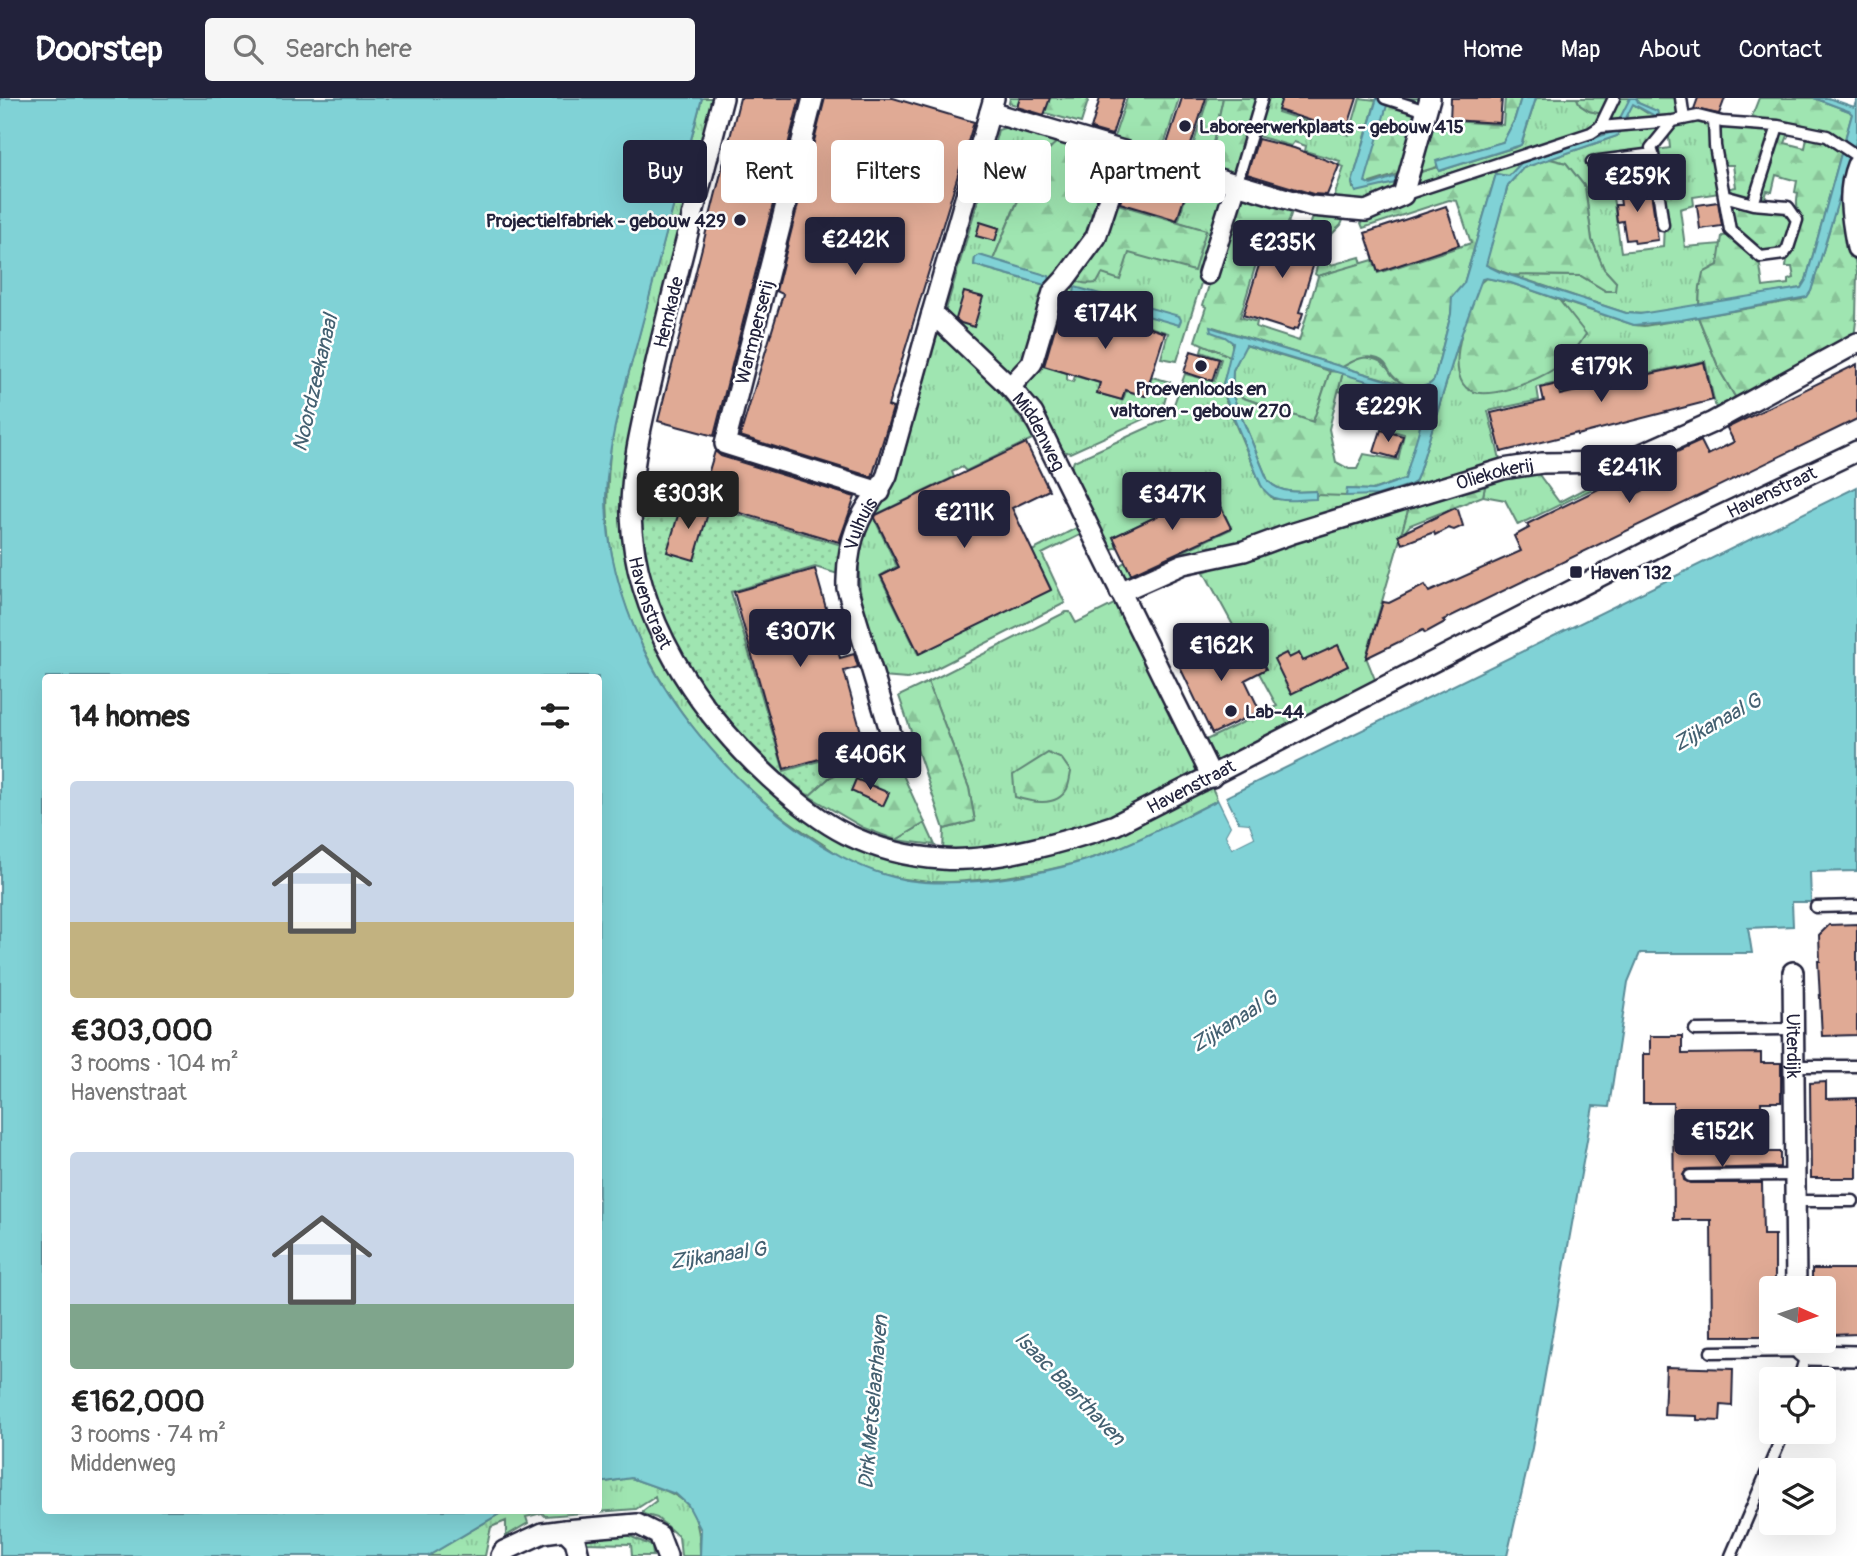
<!DOCTYPE html>
<meta charset="utf-8">
<style>
body{margin:0;font-family:Pangolin,sans-serif;background:#f6f6f6;color:#222;height:100vh;display:flex;flex-direction:column;font-size:26px;white-space:nowrap}
*{box-sizing:border-box;margin:0}
p{font-size:23px;color:#767676}
.icon{flex:none;width:38px;height:38px;fill:none;stroke:currentColor;stroke-width:2;stroke-linecap:round;stroke-linejoin:round}
.map{position:relative;flex:1;overflow:hidden}
.sheet{position:absolute;left:42px;top:576px;width:560px;height:840px;display:flex;flex-direction:column;background:#fff;border-radius:7px;box-shadow:0 7px 28px #0002}
.sheet>*{flex:none}
.guide{position:absolute;left:623px;top:42px;width:665px;height:63px;display:flex;gap:14px}
.needle{width:46px;rotate:93deg}
.buttons{position:absolute;left:1759px;top:1178px;display:grid;gap:14px}
.buttons a{display:grid;place-items:center;width:77px;height:77px;border-radius:7px;background:#fff;box-shadow:0 7px 28px #0002;font-size:35px}
.price{position:absolute;translate:-50% -60px;padding:0 16px;border-radius:7px;background:#22223b;color:#fff;font-size:23px;line-height:46px;filter:drop-shadow(0 2px 4px #0008)}
.price::after{content:'';position:absolute;left:50%;top:42px;width:21px;height:16px;margin-left:-10px;background:inherit;clip-path:polygon(0 0,100% 0,50% 100%)}
.price.on{background:#222;color:#fff}
ul{padding:0;list-style:none}
li{display:grid;align-content:center;gap:14px;height:371px;padding:0 28px}
li span{display:grid;place-items:center;height:217px;border-radius:7px;color:#555}
li>.icon{margin-inline-start:auto}
span .icon{width:126px;height:126px;fill:#fffc;stroke-width:1}
li b{font-size:30px}
h2{display:flex;justify-content:space-between;align-items:center;height:84px;padding:0 28px;font-size:30px}
.pill{padding:0 24px;border-radius:7px;background:#fff;box-shadow:0 7px 28px #0002;font-size:24px;line-height:63px}
.pill.on{background:#22223b;color:#fff}
header{display:flex;align-items:center;gap:42px;box-sizing:border-box;height:98px;padding:0 35px;background:#22223b;color:#fff}
header strong{font-size:33px}
nav{display:flex;gap:38px;margin-inline-start:auto;font-size:24px}
.search{width:490px;height:63px;background:#f6f6f6;display:flex;align-items:center;gap:18px;box-sizing:border-box;padding:0 24px;border-radius:7px;color:#767676;font-size:26px}
.map>svg:first-child{display:block}
</style>
<header>
<strong>Doorstep</strong>
<div class="search"><svg class="icon" aria-label="search" viewBox="0 0 24 24"><circle cx="10" cy="10" r="6"/><path d="M15 15l6 6"/></svg>Search here</div>
<nav><a>Home</a><a>Map</a><a>About</a><a>Contact</a></nav>
</header>
<div class="map">
<svg width="1857" height="1458" viewBox="0 0 1857 1458">
<defs>
<pattern id="grass-tufts" width="24" height="20" patternUnits="userSpaceOnUse" patternTransform="scale(1.75)"><rect width="24" height="20" fill="#9fe5b1"/><path d="M3 7l-1-3M5 7V3M7 7l1-3M15 17l-1-3M17 17v-4M19 17l1-3" fill="none" stroke="#89c499"/></pattern>
<pattern id="forest-firs" width="22" height="20" patternUnits="userSpaceOnUse" patternTransform="scale(1.75)"><rect width="22" height="20" fill="#9fe5b1"/><path d="M5 1l3.5 6h-7zM16 11l3.5 6h-7z" fill="#89c499"/></pattern>
<pattern id="garden-dots" width="8" height="8" patternUnits="userSpaceOnUse" patternTransform="scale(1.75)"><rect width="8" height="8" fill="#9fe5b1"/><path d="M2 2h.1M6 6h.1" fill="none" stroke="#89c499" stroke-width="1.8" stroke-linecap="round"/></pattern>
</defs>
<rect width="100%" height="100%" fill="#fff"/>
<filter id="ink" filterUnits="userSpaceOnUse"><feTurbulence type="fractalNoise" baseFrequency=".0143" numOctaves="2"/><feDisplacementMap in="SourceGraphic" scale="14" xChannelSelector="R" yChannelSelector="G"/><feConvolveMatrix kernelMatrix="1 2 1 2 8 2 1 2 1" color-interpolation-filters="sRGB"/></filter>
<g filter="url(#ink)">
<path fill="url(#grass-tufts)" stroke="#608476" stroke-width="2" d="M702 0H720L634 353 686 589 850 742 982 762 1210 686 1218 702C1180 721 1143 742 1103 756 1067 770 1028 776 989 781 967 783 943 786 921 783 897 781 871 774 849 764 840 760 832 752 823 746 727 688 646 589 617 480 604 433 606 386 612 338Z
M1208 0H1223L1207 73 1187 67Z
M1265 0H1282L1278 14 1349 37 1360 0 1376 2 1352 85 1353 90 1395 80 1394 79 1405 74 1398 95 1366 107 1332 105 1344 69 1339 67 1340 63 1305 53 1306 48 1294 44 1291 48 1254 37Z
M1536 0H1577L1580 7 1589 13 1603 16 1595 30 1408 92 1414 76 1437 69 1439 73 1519 48 1522 45Z
M1616 0H1630L1631 5 1647 15 1656 13 1638 5 1636 0H1683L1684 13 1697 16 1618 25 1613 34 1522 64 1509 78 1496 76 1494 70 1595 35Z
M1698 20 1713 24 1720 95 1693 99 1694 107 1680 111 1685 149 1722 146 1718 167 1700 189 1699 208 1647 216 1626 215 1511 177 1581 178 1606 193 1616 184 1604 171 1592 142 1585 89 1566 65 1550 61 1617 38 1622 29 1670 25 1645 53 1593 62V57L1590 58 1591 67 1608 65 1621 154 1663 149 1664 126 1657 52 1670 50 1669 40 1660 42 1675 25Z
M1013 27 1061 41C1030 62 1008 126 993 162L979 157 975 160 974 167 1045 187 1053 184 1027 265 1011 281 945 215 987 71 991 72 997 53 993 51 998 32Z
M1651 57 1655 84 1619 89 1614 63Z
M1194 81 1230 91 1177 263 1161 260 1168 235 1086 209 1084 213 1060 206 1067 187 1073 178 1102 176 1128 154 1206 133 1178 124 1189 87Z
M1314 115 1344 120 1341 127 1330 138 1326 162 1331 167 1360 159 1362 166 1318 178 1315 176 1322 150 1305 145Z
M1559 202 1634 227 1644 228 1698 219 1720 273 1737 302 1717 315 1705 263 1615 282 1610 261 1577 267 1582 290 1561 296 1558 285 1537 289 1539 302 1488 313 1501 365 1133 484 1121 480 1116 470 1125 464 1132 477 1231 431 1214 391 1113 439 1117 449 1108 453 1070 374 1074 363 1169 320 1185 276 1214 283 1221 261 1201 254 1203 246 1232 259 1223 285 1224 299 1261 387 1273 401 1316 400V397H1378L1410 387 1415 384 1418 377 1460 240 1458 269 1586 237Z
M939 232C973 265 1008 299 1034 340L966 373 962 369 952 374 954 379 873 418 897 468 880 478 918 556 1051 491 1032 453 1078 429 1082 436 1042 456 1065 505 925 576 907 581 882 579 875 562 860 492 858 459 871 418 892 380Z
M1245 247 1330 273 1313 324 1232 296 1233 272Z
M1361 259C1392 261 1382 273 1405 287L1342 269Z
M1036 266 1067 275V282L1073 284 1075 278 1100 285 1097 295 1123 302 1126 293 1146 298 1152 279 1170 284 1164 306 1151 318 1070 355 1059 352 1019 290Z
M1343 274 1424 300 1427 304 1422 329 1380 310V302L1338 293Z
M1706 328 1712 333 1518 427 1505 402 1483 398 1487 379 1537 374 1559 404Z
M1410 406 1366 559 1378 589 1218 666 1206 642 1277 608 1204 474 1255 453Z
M1118 504 1201 677 1120 718 1070 734 996 750 943 753 944 731 975 723 969 690 928 584 1066 514H1070L1076 525Z
M925 725 935 747 896 742Z
M631 1380C679 1398 701 1398 700 1458H681L679 1439 657 1420 643 1416V1413L656 1403 655 1399 636 1411 545 1418 542 1415 526 1419 528 1425 506 1438V1423L491 1429 485 1458H428L506 1412H598L599 1385Z
M623 1435 652 1448 653 1458H632L631 1446 585 1445 576 1438Z"/>
<path fill="url(#forest-firs)" stroke="#608476" stroke-width="2" d="M1010 0H1089L1081 25 1009 5Z
M1127 0H1179L1160 60 1112 45Z
M1223 0H1258L1232 81 1207 73Z
M1389 0H1427L1405 74 1367 86 1364 81Z
M1505 0H1521L1514 23 1503 44 1437 63V69L1414 76 1429 21 1503 27Z
M1577 0H1611L1603 16 1589 13 1580 7Z
M1759 0H1814L1849 13 1852 16 1806 182 1801 190 1699 208 1700 189 1703 175 1718 167 1722 138C1736 135 1749 152 1759 161L1763 189 1788 186V182L1794 180 1792 169H1786C1787 153 1796 140 1799 124 1801 113 1794 111 1798 95L1795 94 1797 83 1776 77 1772 94 1767 93 1764 105 1755 104 1779 31 1790 33 1785 45 1805 50 1809 30 1791 25 1775 26 1752 18Z
M1718 27 1774 32 1752 102 1725 97V91L1736 89 1733 67H1722L1716 33Z
M1061 41 1117 58 1092 137 1053 184 1050 183 1048 178 993 162C1008 127 1030 62 1061 41Z
M1851 58 1849 127 1857 175 1856 223 1853 249 1737 302 1720 273 1698 219 1802 201 1811 193Z
M1550 61 1566 65 1585 89 1592 142 1604 171 1616 184 1615 193H1606L1581 178 1511 177 1485 167 1508 87 1523 70Z
M1494 70 1496 76 1464 185C1456 196 1451 201 1451 216L1434 282C1426 294 1405 289 1395 280 1387 274 1389 265 1378 261 1364 256 1353 263 1342 269L1213 229 1232 243V259L1195 243 1206 209 1203 207 1237 93 1293 110 1284 138 1266 133 1240 219 1257 224 1256 229 1299 243 1318 178 1373 162 1378 175 1471 145 1457 103 1449 102 1363 130 1359 120 1410 97Z
M1727 101 1783 112 1794 119 1783 152 1760 155 1733 132Z
M1114 105 1206 132 1194 173 1129 155 1120 182 1102 176 1097 185C1088 186 1079 187 1073 178Z
M1486 180 1511 185 1559 202 1586 236C1579 248 1569 260 1557 269 1540 281 1478 310 1463 286 1447 261 1470 210 1479 186Z
M1330 273 1343 274 1329 331 1336 364 1349 371H1357L1364 356 1398 362 1404 336 1373 328 1380 310 1422 329 1405 381 1372 392 1348 391 1346 398 1316 397V393C1299 394 1281 396 1268 383L1232 296 1313 324Z
M1487 379 1483 398 1410 427 1400 440 1410 406Z
M928 584 969 690 975 723 944 731 899 598Z
M885 654 893 655 925 725 896 742 864 730 809 698 830 679Z
M1048 655 1062 661 1071 674C1070 679 1069 687 1067 691 1056 710 1031 704 1015 699L1013 677Z"/>
<path fill="url(#garden-dots)" stroke="#608476" stroke-width="2" d="M641 382 696 398V404L845 448 838 476 815 469 731 494 784 673 889 643 893 655 879 656 830 679 809 698C733 638 660 551 643 452 639 429 641 405 641 382Z"/>
<path fill="#80d2d6" stroke="#5a8c98" stroke-width="2" d="M0 0H702C681 79 660 159 639 238 625 290 607 343 606 398 606 451 621 502 643 550 686 644 817 778 924 784 983 787 1049 776 1104 756 1143 741 1180 721 1218 702L1231 728 1226 737 1232 750 1254 739 1249 726 1239 725 1226 699 1857 389V773L1810 774 1811 804H1792L1793 828 1748 830 1752 855H1640L1628 884 1609 1009 1593 1008 1532 1350 1507 1458H700L701 1432 688 1407 676 1396 631 1380 599 1385 598 579H46V1412H506L428 1458H0Z
M1377 0H1389L1365 84 1371 87 1394 79 1397 82 1395 85 1356 94 1352 85Z
M1521 0H1536L1521 47 1439 73 1436 63 1503 44 1514 23Z
M1630 0H1636L1638 5 1657 13 1658 16 1655 18 1633 6 1617 38 1523 70 1508 87 1486 167 1500 174 1626 215 1640 216 1801 190 1806 182 1852 16 1849 13 1814 0H1828L1854 9 1857 1V40L1811 193 1807 199 1681 222 1634 227 1511 185 1486 180 1482 181 1460 240 1418 377 1415 384 1410 387 1378 397 1346 398 1347 391 1373 392 1405 381 1427 304 1424 300 1246 247 1233 272 1232 296 1268 383C1281 396 1299 394 1316 393V401C1294 401 1273 409 1261 387L1222 291 1233 245 1225 239 1211 234 1210 229 1379 280C1394 284 1423 297 1434 282L1451 216 1452 199 1464 185 1496 76 1509 78 1522 64 1613 34Z
M979 157 1049 178 1050 183 1045 187 974 167 975 160Z
M1075 189 1179 218 1181 222 1179 227 1077 198 1074 196Z"/>
<path fill="#fff" d="M1224 696 1238 725 1249 726 1254 739 1232 750 1226 737 1231 728 1217 699 1221 700 1234 727 1230 737 1233 745 1250 737 1246 729 1236 727 1222 700Z"/>
<path fill="#e0aa95" stroke="#22223b" stroke-width="2" d="M740 0H800L714 338 658 323Z
M825 0H893L974 24 888 308 893 310 872 379 740 338 783 196 776 193Z
M1020 0H1050L1044 17 1017 9Z
M1100 0H1124L1112 37 1091 31Z
M1182 0H1206L1187 59 1165 52Z
M1282 0H1357L1346 34 1278 12Z
M1451 0H1502L1500 25 1450 22Z
M1698 0H1725L1719 16 1694 11Z
M1258 41 1294 50 1337 66 1339 68 1327 97 1313 96 1247 76Z
M1132 68 1189 85 1177 122 1120 105Z
M1650 87 1658 142 1635 145 1634 141 1626 142 1623 123 1617 124 1615 107H1621L1619 92Z
M1718 104 1722 128 1700 131 1697 107Z
M1446 108 1459 147 1378 174 1365 135Z
M980 124 999 130 995 143 976 138Z
M1290 126 1307 131 1302 147 1318 152 1299 214 1303 215 1298 231 1294 230 1293 233 1243 217 1269 136 1285 141Z
M964 194 983 199 974 229 961 225 956 221Z
M1061 209 1085 215 1087 209 1165 235 1145 298 1125 292 1122 302 1097 295 1100 285 1044 268Z
M1191 253 1219 261 1212 283 1184 274Z
M1608 261 1614 284 1704 264 1713 302 1577 337V335L1501 354 1491 315 1544 303 1541 290 1557 286 1560 297 1585 291 1580 268Z
M1857 266V321L1443 522 1445 524 1425 535 1423 532 1366 560 1383 504 1389 505 1425 487 1429 494 1521 453 1514 438 1529 430 1527 426 1621 380 1630 399 1668 380 1659 362 1701 343 1708 357 1734 344 1727 330Z
M1381 332 1403 338 1396 360 1374 354Z
M1026 345 1049 392 1012 410 1051 492 919 556 881 478 899 469 875 420 876 417Z
M715 353 721 358 855 399 839 444 700 403Z
M1212 392 1231 430 1131 476 1113 439Z
M682 404 709 412 694 462 667 454Z
M1455 410 1458 412 1463 428 1454 432 1448 430 1435 437 1434 434 1402 446 1398 437Z
M815 471 840 560 854 556 858 569 844 573 865 648 784 671 734 494Z
M1224 538 1236 564 1257 553 1266 571 1245 582 1260 613 1212 636 1176 561Z
M1338 547 1348 568 1291 596 1274 561 1286 555 1289 560 1299 555 1303 563Z
M856 681 889 695 883 708 851 693Z
M1857 826V937L1822 938 1818 863H1820L1819 837 1829 827Z
M1650 938H1682V956L1761 955V965H1781V1004H1761L1762 1054H1780V1069L1690 1071 1686 1072 1683 1077 1684 1082 1690 1085H1762L1763 1137H1775V1190H1771V1238H1712L1711 1122H1674L1673 1005H1643V956H1650Z
M1826 984V1001L1857 1000V1080H1811L1810 985Z
M1812 1171H1857V1236L1832 1237V1225L1824 1223V1190H1812Z
M1666 1269 1733 1271 1732 1308 1721 1307 1720 1323 1697 1322V1318L1664 1317Z"/>
<g fill="none" stroke-linecap="round" stroke-linejoin="round">
<defs>
<path id="lane" d="M1385 0 1426 13
M1681 0 1684 21
M1714 22 1715 48 1724 98 1753 106 1778 28
M1600 29 1673 23 1698 18 1722 24 1778 28 1827 38 1857 58
M1653 56 1663 127
M1592 64 1653 56 1651 50 1673 23
M1236 87 1262 0
M1403 97 1591 35 1600 29 1614 0
M1724 98 1730 132 1761 159 1784 156 1788 150 1797 122 1788 109 1753 106
M1816 809 1857 808
M1695 932 1794 931
M1794 968H1857
M1690 1078 1795 1077
M1796 1103H1853
M1711 1254 1801 1253
M1799 1281 1806 1257
M1731 1458 1784 1334"/>
<g id="street">
<path id="s1" d="M723 0C700 88 677 175 656 264 645 313 630 366 631 417 634 519 697 613 770 680 793 701 818 722 846 736 875 750 909 759 942 761 992 765 1068 743 1115 727L1680 437 1857 353"/>
<path d="M813 0 725 346 880 394"/>
<path id="s2" d="M994 0 932 215 1010 289 1033 316 1212 679"/>
<path d="M990 14 1311 108 1366 113 1403 97 1430 0"/>
<path d="M1857 67C1846 94 1852 123 1857 150"/>
<path d="M1208 176 1236 87"/>
<path d="M1010 289 1032 265 1053 194 1065 181 1096 139 1124 54"/>
<path id="s3" d="M1120 494 1183 466 1244 453 1290 436 1503 371 1542 365 1624 364 1711 325 1857 245"/>
<path id="s4" d="M892 639 847 490C846 466 851 436 864 414 872 401 881 391 887 377L932 215"/>
<path id="s5" d="M1793 874 1796 1190"/>
<path d="M1798 1242 1801 1253 1806 1257 1857 1258"/>
<path d="M565 1432 575 1442 579 1458"/>
<path d="M501 1458 504 1453 543 1435 565 1432 637 1426 659 1437 667 1458"/>
</g>
</defs>
<use href="#lane" stroke="#22223b" stroke-width="15"/>
<use href="#street" stroke="#22223b" stroke-width="24"/>
<use href="#lane" stroke="#fff" stroke-width="10"/>
<use href="#street" stroke="#fff" stroke-width="19"/>
</g>
</g>
<g fill="#22223b" stroke="#fff" stroke-width="2.5">
<circle cx="1185" cy="28" r="7"/>
<circle cx="740" cy="122" r="7"/>
<circle cx="1201" cy="268" r="7"/>
<rect x="1569" y="467" width="14" height="14" rx="3.5"/>
<circle cx="1231" cy="613" r="7"/>
</g>
<g text-anchor="middle" stroke-width="5" stroke-linejoin="round" paint-order="stroke">
<g font-size="19" font-weight="bold" fill="#22223b" stroke="#fff" text-anchor="start">
<text x="1199" y="35">Laboreerwerkplaats - gebouw 415</text>
<text x="726" y="129" text-anchor="end">Projectielfabriek - gebouw 429</text>
<text x="1201" y="297" text-anchor="middle">Proevenloods en<tspan x="1201" dy="22">valtoren - gebouw 270</tspan></text>
<text x="1590" y="481">Haven 132</text>
<text x="1245" y="620">Lab-44</text>
</g>
<g font-size="19" fill="#22223b" stroke="#fff">
<text transform="translate(668 214) rotate(-76)" y="7">Hemkade</text>
<text transform="translate(754 234) rotate(-76)" y="7">Warmperserij</text>
<text dy="7" stroke="none"><textPath href="#s2" startOffset="385">Middenweg</textPath></text>
<text dy="7" stroke="none"><textPath href="#s3" startOffset="394">Oliekokerij</textPath></text>
<text dy="7" stroke="none"><textPath href="#s1" startOffset="1841">Havenstraat</textPath></text>
<text dy="7" stroke="none"><textPath href="#s4" startOffset="222">Vulhuis</textPath></text>
<text dy="7" stroke="none"><textPath href="#s1" startOffset="518">Havenstraat</textPath></text>
<text dy="7" stroke="none"><textPath href="#s1" startOffset="1190">Havenstraat</textPath></text>
<text dy="7" stroke="none"><textPath href="#s5" startOffset="74">Uiterdijk</textPath></text>
</g>
<g font-size="21" font-style="italic" fill="#436071" stroke="#fff">
<text transform="translate(315 285) rotate(-77)" y="7">Noordzeekanaal</text>
<text transform="translate(1717 624) rotate(-29)" y="7">Zijkanaal G</text>
<text transform="translate(1234 923) rotate(-32)" y="7">Zijkanaal G</text>
<text transform="translate(718 1157) rotate(-8)" y="7">Zijkanaal G</text>
<text transform="translate(1070 1290) rotate(46)" y="7">Isaac Baarthaven</text>
<text transform="translate(873 1304) rotate(-85)" y="7">Dirk Metselaarhaven</text>
</g>
</g>
</svg>
<div class="buttons">
<a><svg class="needle" viewBox="-14 -14 28 28"><path d="M0-13l5 13h-10z" fill="#e53935"/><path d="M0 13l5-13h-10z" fill="#767676"/></svg></a>
<a><svg class="icon" aria-label="locate" viewBox="0 0 24 24"><circle cx="12" cy="12" r="6"/><path d="M12 2v4M12 18v4M2 12h4M18 12h4"/></svg></a>
<a><svg class="icon" aria-label="layers" viewBox="0 0 24 24"><path d="M12 4l9 5-9 5-9-5zM3 14l9 5 9-5"/></svg></a>
</div>
<b class="price" style="left:1637px;top:116px">€259K</b>
<b class="price" style="left:855px;top:179px">€242K</b>
<b class="price" style="left:1282px;top:182px">€235K</b>
<b class="price" style="left:1105px;top:253px">€174K</b>
<b class="price" style="left:1601px;top:306px">€179K</b>
<b class="price" style="left:1388px;top:346px">€229K</b>
<b class="price" style="left:1629px;top:407px">€241K</b>
<b class="price on" style="left:688px;top:433px">€303K</b>
<b class="price" style="left:1172px;top:434px">€347K</b>
<b class="price" style="left:964px;top:452px">€211K</b>
<b class="price" style="left:800px;top:571px">€307K</b>
<b class="price" style="left:1221px;top:585px">€162K</b>
<b class="price" style="left:870px;top:694px">€406K</b>
<b class="price" style="left:1722px;top:1071px">€152K</b>
<div class="guide">
<a class="pill on">Buy</a>
<a class="pill">Rent</a>
<a class="pill">Filters</a>
<a class="pill">New</a>
<a class="pill">Apartment</a>
</div>
<section class="sheet">
<h2>14 homes<svg class="icon" aria-label="filters" viewBox="0 0 24 24"><path d="M4 7h16M4 17h16"/><circle cx="9" cy="7" r="2"/><circle cx="15" cy="17" r="2"/></svg></h2>
<ul>
<li><span style="background:linear-gradient(#c9d6e8 65%,#c2b280 0)"><svg class="icon" aria-label="home" viewBox="0 0 24 24"><path d="M3 11l9-7 9 7M6 9v11h12V9"/></svg></span><div><b>€303,000</b><p>3 rooms · 104 m²</p><p>Havenstraat</p></div></li>
<li><span style="background:linear-gradient(#c9d6e8 70%,#7fa58c 0)"><svg class="icon" aria-label="home" viewBox="0 0 24 24"><path d="M3 11l9-7 9 7M6 9v11h12V9"/></svg></span><div><b>€162,000</b><p>3 rooms · 74 m²</p><p>Middenweg</p></div></li>
</ul>
</section>
</div>
